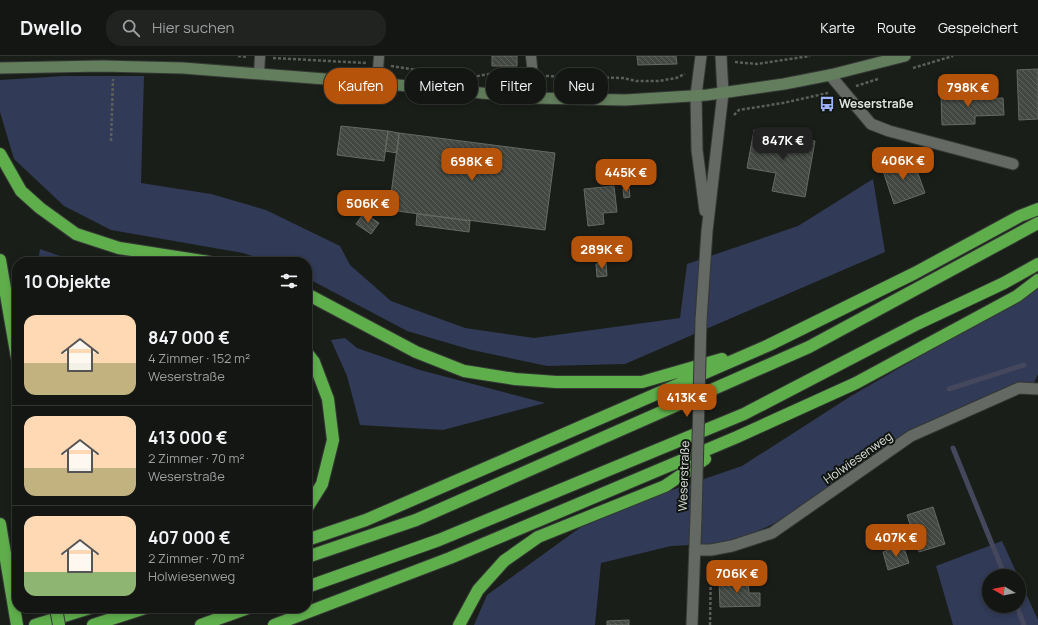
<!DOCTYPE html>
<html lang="de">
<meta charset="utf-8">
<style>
body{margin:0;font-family:Manrope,sans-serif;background:#212321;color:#f1f3f6;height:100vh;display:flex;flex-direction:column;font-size:15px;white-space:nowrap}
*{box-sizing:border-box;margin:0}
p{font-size:13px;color:#9d9fa0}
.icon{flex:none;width:22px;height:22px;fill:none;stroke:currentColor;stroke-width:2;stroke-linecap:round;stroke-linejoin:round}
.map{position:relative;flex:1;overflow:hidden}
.panel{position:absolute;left:12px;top:201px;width:300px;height:356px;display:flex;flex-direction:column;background:#141613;border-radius:16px;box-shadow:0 2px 6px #0003,0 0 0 1px #333533}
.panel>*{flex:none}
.top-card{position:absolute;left:324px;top:12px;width:380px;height:36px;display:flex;gap:8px}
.needle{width:26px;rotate:279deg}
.buttons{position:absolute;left:982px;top:513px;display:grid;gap:8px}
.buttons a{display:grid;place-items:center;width:44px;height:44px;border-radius:50%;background:#141613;box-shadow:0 2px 6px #0003,0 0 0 1px #333533;font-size:20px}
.price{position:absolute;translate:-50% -34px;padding:0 9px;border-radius:8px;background:#b45309;color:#fff;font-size:13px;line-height:26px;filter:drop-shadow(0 1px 2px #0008)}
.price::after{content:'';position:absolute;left:50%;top:24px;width:12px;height:9px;margin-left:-6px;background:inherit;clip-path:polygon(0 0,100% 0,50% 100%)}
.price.on{background:#222;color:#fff}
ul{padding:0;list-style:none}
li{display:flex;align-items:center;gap:12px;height:100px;padding:0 12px}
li+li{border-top:1px solid #333533}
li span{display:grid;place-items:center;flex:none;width:112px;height:80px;border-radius:12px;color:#555}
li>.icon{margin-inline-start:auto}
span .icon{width:48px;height:48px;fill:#fffc;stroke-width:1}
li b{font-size:17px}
h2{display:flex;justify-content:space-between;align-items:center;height:48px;padding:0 12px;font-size:17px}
.tag{padding:0 14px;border-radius:16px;background:#141613;box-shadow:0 2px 6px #0003,0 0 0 1px #333533;font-size:14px;line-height:36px}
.tag.on{background:#b45309;color:#fff}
header{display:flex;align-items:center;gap:24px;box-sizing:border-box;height:56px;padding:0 20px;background:#141613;border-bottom:1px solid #333533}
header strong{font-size:19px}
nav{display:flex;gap:22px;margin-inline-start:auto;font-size:14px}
.search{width:280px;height:36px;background:#212321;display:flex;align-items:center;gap:10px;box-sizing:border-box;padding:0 14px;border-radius:16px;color:#9d9fa0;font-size:15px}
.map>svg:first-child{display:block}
</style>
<header>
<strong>Dwello</strong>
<div class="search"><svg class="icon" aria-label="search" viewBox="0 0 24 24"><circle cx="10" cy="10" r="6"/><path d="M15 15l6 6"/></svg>Hier suchen</div>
<nav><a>Karte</a><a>Route</a><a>Gespeichert</a></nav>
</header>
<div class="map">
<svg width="1038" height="569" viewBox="0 0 1038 569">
<defs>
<pattern id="building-back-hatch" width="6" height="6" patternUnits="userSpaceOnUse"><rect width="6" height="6" fill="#434842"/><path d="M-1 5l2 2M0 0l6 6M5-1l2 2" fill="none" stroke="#5e625d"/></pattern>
</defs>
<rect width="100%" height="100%" fill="#1a1e19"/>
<path fill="#313a56" d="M64 20H144L141 127 211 138 266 154 340 190 350 209 391 245 465 272 534 282 680 262 687 208 798 170 873 123 885 196 625 308 547 310 472 294 407 275 307 222V206H270L243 197 111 174 64 150 14 103 0 56V24Z
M40 193 77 206H38Z
M1038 232V318L1034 327 1018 330 913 375 775 467 734 487 671 490 601 507 595 569H474L487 539 581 471 666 436 742 410 851 340Z
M345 282 357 292 420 314 545 347 443 374 360 369 347 320 331 284Z
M1002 485 1018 520H989V550H1019V522L1038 564V569H953L936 510Z"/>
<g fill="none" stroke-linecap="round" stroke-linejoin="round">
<path stroke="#45475c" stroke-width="5" d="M949 333 1024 309
M953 392 1005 520
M1017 550 1024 569"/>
</g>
<path fill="url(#building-back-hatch)" stroke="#656a63" d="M492 0H517V10H492Z
M637 0H676L677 8 638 9Z
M1038 13V63L1019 64 1017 14Z
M974 36V43L1003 42 1004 59 975 60V68L942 69 941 38Z
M341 70 388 75 384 105 337 99Z
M754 74 815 85 805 141 772 135 776 117 747 112Z
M388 75 399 77 397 97 385 95Z
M399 77 555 97 545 174 389 154Z
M912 101 925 137 894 148 882 112Z
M614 130 617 156 603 157 604 168 588 170 584 133Z
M629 132 630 141 624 142 623 133Z
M364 157 379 167 371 178 356 168Z
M417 158 470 165 469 176 416 169Z
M606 207 607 220 597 221 596 208Z
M933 451 945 488 919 496 907 459Z
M903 489 909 507 888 514 883 496Z
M748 523 749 537H760V550L720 551 719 524Z
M629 564V569H607V565Z"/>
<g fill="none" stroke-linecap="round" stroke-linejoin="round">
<defs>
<path id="service" d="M531 0 533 20V42
M259 18 260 0
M377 27 379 0"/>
<path id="minor" d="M721 0 723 37
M830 19 871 68 889 75 1013 108
M696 39 701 0
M695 494H711L732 490 772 477 911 380 1019 332 1038 333"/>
<path id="tertiary" d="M696 39 697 94 705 155
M701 264 707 175 723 37
M692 569 696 461"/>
<path id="secondary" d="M0 12 102 10 183 12 377 27 533 42 625 44 707 39 784 28 830 19 905 0"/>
<path id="motorway" d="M0 98 21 135 40 152 76 178 119 192 209 206
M0 204 17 302
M307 238 416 296 464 315 515 323 556 326H642L722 303
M307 297 314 306 328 343 333 384 322 428 307 452
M0 468 17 569
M307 484 366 464 769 289 915 217 1020 160 1038 153
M307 501 416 464 809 291 1038 167
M307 531 439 484 744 358 917 268 1004 227 1038 208
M35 569 90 552
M93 569 145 552
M201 569 248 552
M274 569 450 502 737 381 856 327 1017 240 1038 224
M459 569 478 534 504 505 538 481 665 430 705 403"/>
</defs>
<use href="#service" stroke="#353835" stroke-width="12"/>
<use href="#minor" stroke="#353835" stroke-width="13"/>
<use href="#tertiary" stroke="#353835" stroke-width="13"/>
<use href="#secondary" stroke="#353835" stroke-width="13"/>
<use href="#motorway" stroke="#353835" stroke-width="14"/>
<path stroke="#5b5f5a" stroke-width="2.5" stroke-dasharray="3 2" stroke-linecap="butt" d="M238 0 248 1
M273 2 366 7
M735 6 757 8 810 0
M391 10 451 19
M913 12 953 0
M546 20 623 22 636 25H659L676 22 685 18
M472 21 489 18 521 19
M856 30 878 23
M734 59 739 54 783 47 828 37
M111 85 113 23
M710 569 711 507"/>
<use href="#service" stroke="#646a63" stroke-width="10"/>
<use href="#minor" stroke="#646a63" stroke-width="11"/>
<use href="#tertiary" stroke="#646a63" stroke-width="11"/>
<use href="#secondary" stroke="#627e5c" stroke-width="11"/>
<use href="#motorway" stroke="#5fae4c" stroke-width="12"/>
<defs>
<path id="tertiary-bridge" d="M696 461 701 264"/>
<path id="motorway-bridge" d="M56 552 59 569"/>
</defs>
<use href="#tertiary-bridge" stroke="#353835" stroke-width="13" stroke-linecap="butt"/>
<use href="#motorway-bridge" stroke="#353835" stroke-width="14" stroke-linecap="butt"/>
<use href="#tertiary-bridge" stroke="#646a63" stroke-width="11"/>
<use href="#motorway-bridge" stroke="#5fae4c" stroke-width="12"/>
</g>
<defs>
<symbol id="bus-bare" viewBox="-9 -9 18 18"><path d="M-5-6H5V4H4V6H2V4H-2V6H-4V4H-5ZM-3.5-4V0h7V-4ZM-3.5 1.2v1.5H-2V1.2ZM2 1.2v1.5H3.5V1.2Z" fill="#9db4fd" stroke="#111510" stroke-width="2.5" paint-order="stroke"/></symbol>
</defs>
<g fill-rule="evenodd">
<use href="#bus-bare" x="816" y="37" width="22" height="22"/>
</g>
<g text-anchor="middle" stroke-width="4" stroke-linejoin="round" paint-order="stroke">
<g font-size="12" font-weight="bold" fill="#dfe2de" stroke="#111510" text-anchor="start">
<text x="839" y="52">Weserstraße</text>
</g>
<g font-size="12" fill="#dfe2de" stroke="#111510">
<text transform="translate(858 402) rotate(-35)" y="4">Holwiesenweg</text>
<text transform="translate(684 420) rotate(-88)" y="4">Weserstraße</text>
</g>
</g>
</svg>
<div class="buttons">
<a><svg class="needle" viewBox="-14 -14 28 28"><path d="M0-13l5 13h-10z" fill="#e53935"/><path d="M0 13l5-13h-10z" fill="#9d9fa0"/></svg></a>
</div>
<b class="price" style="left:968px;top:52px">798K €</b>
<b class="price on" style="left:783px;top:105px">847K €</b>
<b class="price" style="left:903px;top:125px">406K €</b>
<b class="price" style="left:472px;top:126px">698K €</b>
<b class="price" style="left:626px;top:137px">445K €</b>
<b class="price" style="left:368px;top:168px">506K €</b>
<b class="price" style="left:602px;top:214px">289K €</b>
<b class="price" style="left:687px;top:362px">413K €</b>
<b class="price" style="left:896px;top:502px">407K €</b>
<b class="price" style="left:737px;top:538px">706K €</b>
<div class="top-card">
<a class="tag on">Kaufen</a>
<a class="tag">Mieten</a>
<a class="tag">Filter</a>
<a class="tag">Neu</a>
</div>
<section class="panel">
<h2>10 Objekte<svg class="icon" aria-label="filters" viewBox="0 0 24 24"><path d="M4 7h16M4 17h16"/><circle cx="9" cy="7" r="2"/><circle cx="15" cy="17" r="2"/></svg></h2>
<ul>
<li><span style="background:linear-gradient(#ffd9b3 60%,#c2b280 0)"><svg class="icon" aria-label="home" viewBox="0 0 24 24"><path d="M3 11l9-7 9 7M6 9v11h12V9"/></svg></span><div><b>847 000 €</b><p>4 Zimmer · 152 m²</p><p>Weserstraße</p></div></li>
<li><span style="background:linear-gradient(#ffd9b3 65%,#c2b280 0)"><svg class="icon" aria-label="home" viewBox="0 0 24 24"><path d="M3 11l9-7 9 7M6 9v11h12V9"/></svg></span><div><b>413 000 €</b><p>2 Zimmer · 70 m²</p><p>Weserstraße</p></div></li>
<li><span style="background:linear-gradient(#ffd9b3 70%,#8fb573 0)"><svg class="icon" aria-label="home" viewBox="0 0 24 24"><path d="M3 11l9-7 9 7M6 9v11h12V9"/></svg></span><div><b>407 000 €</b><p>2 Zimmer · 70 m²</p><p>Holwiesenweg</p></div></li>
</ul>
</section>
</div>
